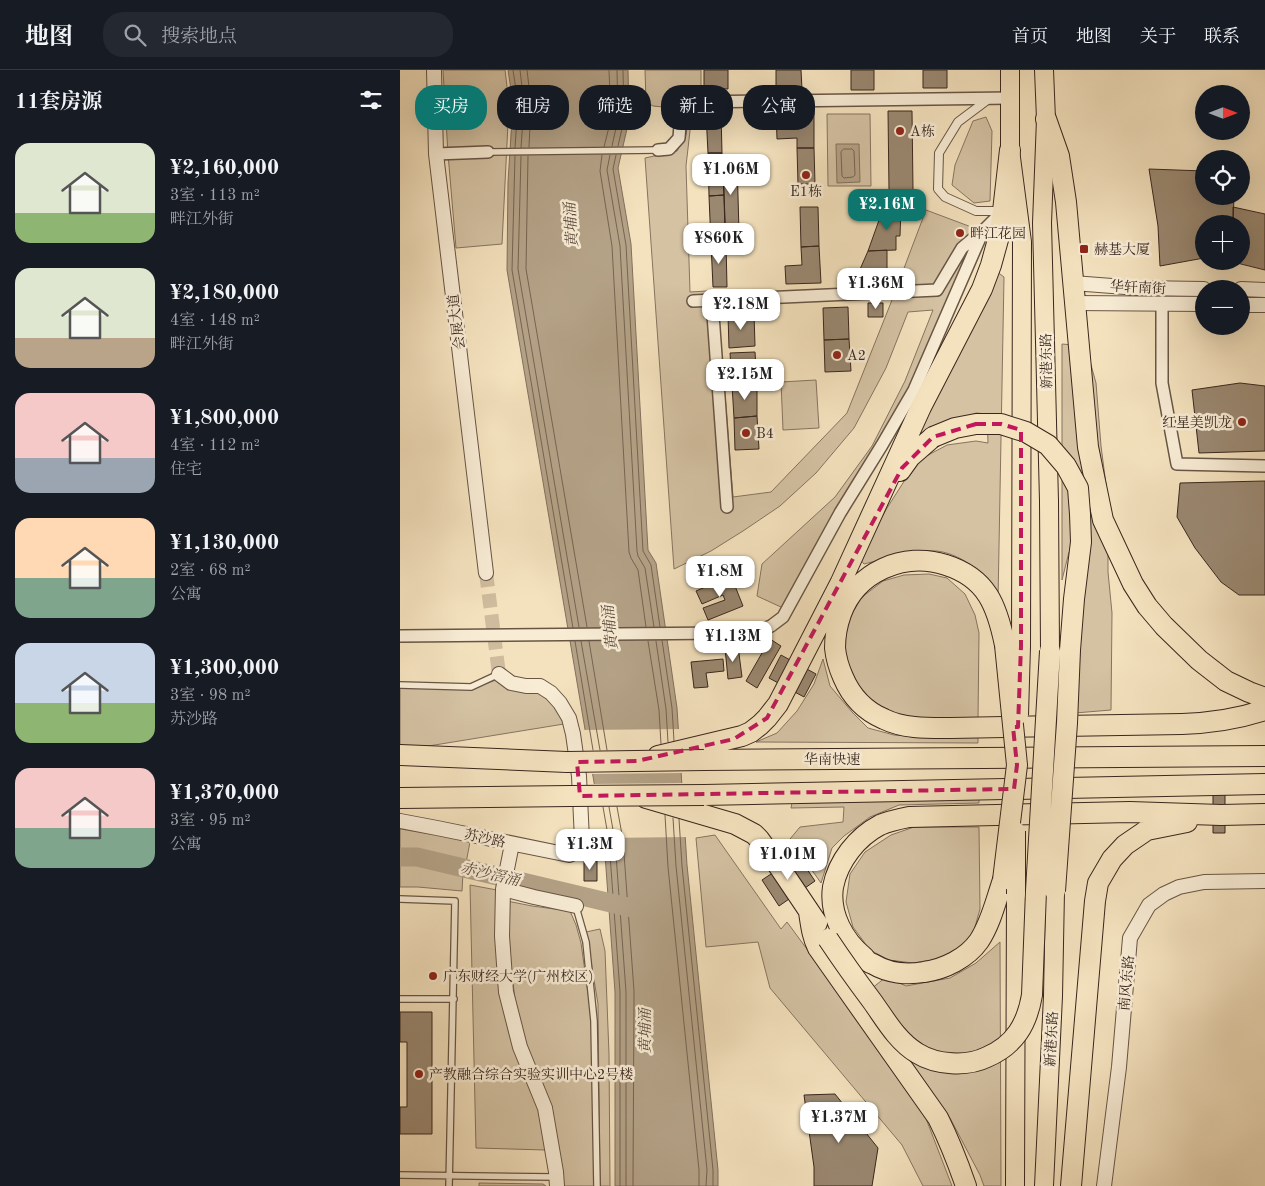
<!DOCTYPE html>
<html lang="zh">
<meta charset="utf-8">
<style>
body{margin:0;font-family:"Old Standard TT","Noto Serif SC",serif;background:#242831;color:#f1f3f6;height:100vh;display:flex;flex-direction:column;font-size:19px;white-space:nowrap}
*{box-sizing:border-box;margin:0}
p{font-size:16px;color:#9ea1a6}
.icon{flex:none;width:28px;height:28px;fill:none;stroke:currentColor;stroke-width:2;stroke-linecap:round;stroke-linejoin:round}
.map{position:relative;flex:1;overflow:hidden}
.details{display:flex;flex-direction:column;background:#171b24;width:400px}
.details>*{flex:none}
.banner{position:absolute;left:15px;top:15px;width:475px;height:45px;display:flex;gap:10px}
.needle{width:32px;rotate:90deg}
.fabs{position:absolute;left:795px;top:15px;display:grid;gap:10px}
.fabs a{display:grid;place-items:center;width:55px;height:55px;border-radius:50%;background:#171b24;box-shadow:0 5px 20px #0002;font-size:25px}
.price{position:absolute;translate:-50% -42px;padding:0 11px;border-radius:10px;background:#fff;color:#222;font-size:16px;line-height:32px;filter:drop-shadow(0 1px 2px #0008)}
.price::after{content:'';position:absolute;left:50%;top:30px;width:15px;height:11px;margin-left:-8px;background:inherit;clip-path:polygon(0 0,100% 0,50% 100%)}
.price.current{background:#0f766e;color:#fff}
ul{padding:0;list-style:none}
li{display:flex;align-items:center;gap:15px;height:125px;padding:0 15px}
li span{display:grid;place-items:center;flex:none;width:140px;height:100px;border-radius:15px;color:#555}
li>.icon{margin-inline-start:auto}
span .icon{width:60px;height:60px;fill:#fffc;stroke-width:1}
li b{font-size:21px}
h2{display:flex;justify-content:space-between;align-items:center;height:60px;padding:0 15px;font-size:21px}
.pill{padding:0 18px;border-radius:20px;background:#171b24;box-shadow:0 5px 20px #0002;font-size:18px;line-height:45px}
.pill.current{background:#0f766e;color:#fff}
header{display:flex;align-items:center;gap:30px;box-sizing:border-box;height:70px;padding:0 25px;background:#171b24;border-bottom:1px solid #363941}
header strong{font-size:24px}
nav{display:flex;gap:28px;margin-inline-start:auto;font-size:18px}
.search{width:350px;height:45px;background:#242831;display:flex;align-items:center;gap:12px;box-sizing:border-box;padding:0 18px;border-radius:20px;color:#9ea1a6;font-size:19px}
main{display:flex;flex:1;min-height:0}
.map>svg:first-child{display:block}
</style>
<header>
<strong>地图</strong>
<div class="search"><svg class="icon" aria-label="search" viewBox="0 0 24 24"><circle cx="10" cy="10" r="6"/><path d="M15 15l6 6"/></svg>搜索地点</div>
<nav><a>首页</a><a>地图</a><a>关于</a><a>联系</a></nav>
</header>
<main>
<section class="details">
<h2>11套房源<svg class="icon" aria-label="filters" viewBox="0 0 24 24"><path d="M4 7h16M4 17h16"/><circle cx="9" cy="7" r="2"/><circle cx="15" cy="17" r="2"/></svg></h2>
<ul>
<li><span style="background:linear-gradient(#dfe7d0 70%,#8fb573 0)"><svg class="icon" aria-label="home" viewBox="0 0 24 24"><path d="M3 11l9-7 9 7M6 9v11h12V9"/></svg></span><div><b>¥2,160,000</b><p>3室 · 113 m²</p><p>畔江外街</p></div></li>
<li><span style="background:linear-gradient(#dfe7d0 70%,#b9a48a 0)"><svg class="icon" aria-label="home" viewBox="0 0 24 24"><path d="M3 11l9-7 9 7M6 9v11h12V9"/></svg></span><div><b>¥2,180,000</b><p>4室 · 148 m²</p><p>畔江外街</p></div></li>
<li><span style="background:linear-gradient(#f6c9c9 65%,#9aa5b1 0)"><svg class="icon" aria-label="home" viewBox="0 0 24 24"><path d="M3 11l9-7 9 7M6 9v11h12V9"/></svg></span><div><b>¥1,800,000</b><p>4室 · 112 m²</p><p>住宅</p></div></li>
<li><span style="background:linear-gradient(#ffd9b3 60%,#7fa58c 0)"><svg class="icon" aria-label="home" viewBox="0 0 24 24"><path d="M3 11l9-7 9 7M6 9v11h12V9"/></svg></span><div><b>¥1,130,000</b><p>2室 · 68 m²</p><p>公寓</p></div></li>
<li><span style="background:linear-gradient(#c9d6e8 60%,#8fb573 0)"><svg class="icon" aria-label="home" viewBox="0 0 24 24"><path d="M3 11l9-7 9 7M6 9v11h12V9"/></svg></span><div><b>¥1,300,000</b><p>3室 · 98 m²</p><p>苏沙路</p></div></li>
<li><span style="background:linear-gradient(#f6c9c9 60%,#7fa58c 0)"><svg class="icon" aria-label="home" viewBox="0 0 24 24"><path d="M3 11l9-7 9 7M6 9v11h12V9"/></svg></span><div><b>¥1,370,000</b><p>3室 · 95 m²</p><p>公寓</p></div></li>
</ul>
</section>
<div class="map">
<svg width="865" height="1116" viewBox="0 0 865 1116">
<rect width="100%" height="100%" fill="#f4e2be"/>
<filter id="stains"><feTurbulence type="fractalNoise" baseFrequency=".004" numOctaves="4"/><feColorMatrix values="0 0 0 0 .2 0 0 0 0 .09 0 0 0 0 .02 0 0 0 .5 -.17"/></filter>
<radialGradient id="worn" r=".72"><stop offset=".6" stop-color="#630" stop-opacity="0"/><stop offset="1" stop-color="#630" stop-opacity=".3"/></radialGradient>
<path fill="#d4c2a3" stroke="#867460" d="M43 0H105L109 33 102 174 56 178 48 84Z
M245 0H301V25L284 26 273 38 253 36 246 32Z
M292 43 286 96 290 222 307 221 308 236H318L333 427 371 422 447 343 492 230 526 140 574 158 568 191 506 326 383 538 357 526 362 494 435 427 472 376 505 311 533 240 508 242 486 298 454 358 416 403 380 436 343 461 311 481 274 499 245 88 277 81 286 65 289 44Z
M427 44H470L471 116H428Z
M586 47 592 61 590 131 574 133 552 115 555 95 573 51Z
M596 201 604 207 598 531C594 523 590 514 584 507 573 494 554 483 537 481 516 479 485 489 464 494L459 488 487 438 517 391 547 375 576 371 588 373 587 344 576 343 513 370Z
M662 274 673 275 688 284 696 313 701 376 708 430V502L712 543 711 640 675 643 682 488 669 482 662 510Z
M416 310 419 358 383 360 381 312Z
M529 504 547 508 565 524 575 545 579 563 578 650 501 647 469 632 447 600 443 572 447 552 462 527 483 511 504 505Z
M423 589 430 616 452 642 468 658 494 665 519 667H578V673L356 672 377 663 397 641 414 614Z
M99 609 147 622 164 654 10 679H0V618L70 619Z
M579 727V733L499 735 470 747 444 766 432 778 421 813 390 769 400 757 443 752 444 737 391 738 392 733Z
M0 756 70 772 66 793 22 784 0 781Z
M514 757H579L580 839 571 871 547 888 513 893 489 890 470 880 453 857 446 832 450 804 465 782 491 765Z
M315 765 381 859 387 852 520 1033 552 1116H523L502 1075 370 918 358 872 306 877 296 768Z
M0 794H15L63 803 62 821 18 817H0Z
M70 815 97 820 104 925 141 1040 145 1080 76 1078Z
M107 831 132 836 170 841 176 855 181 873 192 952 194 1116H162L118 954 108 871Z
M200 859 205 881 209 984 210 1116H200L198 934 186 862Z
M600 872 601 1116H584L580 1105 550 1048 511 997 461 927 486 907 506 916 550 908 576 893Z
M79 1113 143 1114 146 1116H79Z"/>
<path fill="#b4a287" stroke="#83705d" d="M108 0H228L229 50 218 98 231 174 248 480 256 493 277 638 287 795 318 1100V1116H215V922L204 771 107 200 108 112 113 33Z
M436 74H459L460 112 437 113Z"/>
<path fill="#f4e2be" d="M281 659 284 703 190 704 182 660Z
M284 713 288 767 201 768 192 714Z"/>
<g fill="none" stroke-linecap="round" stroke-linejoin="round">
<path stroke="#766452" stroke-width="1" d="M113 0 118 33 115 78
M120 0 124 34 121 78
M127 0 131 34 129 77
M212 76 218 49 217 0
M218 76 224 50 223 0
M204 77 211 49 209 0
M444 79H452L454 81 455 105 453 107 444 108 442 106 441 82Z
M202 85 200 101 212 176 229 482 231 488 238 500 246 557
M210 85 207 100 220 176 237 481 238 486 245 498 254 557
M216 85 213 99 226 175 243 481 251 495 260 557
M115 86 112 200 173 558
M121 86 118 199 179 557
M128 86 126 199 187 557
M262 570 272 638 274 671
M175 571 193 680
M181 571 200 680
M189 571 207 680
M248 571 259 640 261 674
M256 571 266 639 268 672
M203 737 209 771 220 922V1116
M209 737 215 771 226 922V1116
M217 737 223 770 234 921 233 1116
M265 745 268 797 299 1100V1116
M273 748 276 796 307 1100 306 1116
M279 749 282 796 313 1100V1116"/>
<path stroke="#b4a287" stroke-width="19" d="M0 787H17L232 838"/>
</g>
<path fill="#9a8871" stroke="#39261d" d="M304 0H328V19H304Z
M376 0H401L402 20H376Z
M451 0H474V20H451Z
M523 0H547V18H523Z
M376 41H414V78H397V68L377 69Z
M488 41H512L513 120H489Z
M306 43H321L322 83H308Z
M397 78H414L415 114H398Z
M308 83H322L324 125 309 126Z
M323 91H337L339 162H325Z
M749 99 804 101V126H834L833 154H804V188L760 196 758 156Z
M324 125 326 173H311L309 126Z
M400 137H418L419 176 401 177Z
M833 137 865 144V200L833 192 841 191V154H833Z
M483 139H501L500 166H496V180L468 181Z
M311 173H326L327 217H313Z
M419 176 421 213 386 214 385 196 402 195 401 177Z
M487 180V204L481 205V218H453L454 213 468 181Z
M468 233H483V247H468Z
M448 237 449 269 424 270 423 238Z
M354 244 355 276 329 278 328 245Z
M449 269 451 301 425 302 424 270Z
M355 282 357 314 332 315 330 283Z
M840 313 865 316V381L799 383 792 320Z
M357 314V346L334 348 332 315Z
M357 346 359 379 335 380 334 348Z
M865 411V525H839L821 512 795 478 777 447 780 413Z
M331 506 343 536 308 550 303 538 325 530 323 525 302 534 296 521Z
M370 569 381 576 357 618 346 611Z
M338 576 342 607 328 609 325 578Z
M381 585 416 604 404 627 369 608Z
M323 589 324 601 306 603 308 617 294 618 291 592Z
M813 718H825V763H813Z
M398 786 415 811 379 836 362 810Z
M184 791H197V811H184Z
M0 942H32V1064H0V1037H7V972H0Z
M435 1024 478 1078 472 1116H414V1097L404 1025Z"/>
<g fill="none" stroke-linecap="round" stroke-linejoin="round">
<path stroke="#cfbc9e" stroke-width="14" stroke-dasharray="14 7" stroke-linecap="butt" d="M86 503 99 604"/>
<defs>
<path id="service" d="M88 82 258 80
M0 615 71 617 99 604
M0 829 55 831 49 1116
M176 837 186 872 194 951 197 1116
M0 929H54
M0 1105 155 1107"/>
<path id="pedestrian" d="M590 28 558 52 539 83 538 119 545 127 576 141H601"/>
<path id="minor" d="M258 80 269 79 279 68 281 42 295 32 610 28
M36 84 88 82
M293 231 537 220 562 178 581 162
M312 231 327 437
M762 234V313L777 394 865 396
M371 556 383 547 440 443 482 375 514 320 583 161 602 142"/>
<path id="tertiary" d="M34 0 36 84 86 503
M673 213 738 218 804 219
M841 219 865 220
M674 233 804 234
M841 235H865
M0 751 37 758 169 785 179 781 182 770 179 706 173 664 169 648 160 633 151 623 140 616H126L111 613 99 604
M103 819 112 774
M157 1116 156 1102 145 1038 120 977 106 922 102 866 103 819 134 827 176 836
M704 1116 719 997 730 868 749 835 764 824 779 817 804 812 865 811"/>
<path id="primary" d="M610 0V80L622 172 621 576
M644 0 646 49 642 153 649 431 650 581
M615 1116 616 824
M644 1116 653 926 655 821"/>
<path id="motorway" d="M646 49 659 86 666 132 688 377 703 450 733 514 747 536 764 556 799 590 826 611 849 622 865 628
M500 401 510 387 533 367
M440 514 521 337 582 219 591 195 599 166 603 141 610 80
M605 575C597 536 587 508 546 495 504 481 456 502 441 544 437 555 435 566 435 578 436 588 439 598 443 607 451 626 465 641 484 649 504 659 530 658 551 658L782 654C811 653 838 649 865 640
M0 685 167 692
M258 686 342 666 351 662 360 655 367 648 378 634 444 506
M304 690 865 686
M304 725 865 714
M0 728 171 726
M246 728 335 754 354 764 359 769 380 798 417 853
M603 810C596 830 591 853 579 871 567 888 545 899 524 902 507 905 488 903 473 894 469 893 466 890 464 887 444 871 429 844 433 817 438 791 457 767 480 755 489 751 499 749 509 747L730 742 821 745 865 744
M409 842C411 855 412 866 418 878L538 1048C549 1070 558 1093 566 1116
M671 1116 695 831 698 813 712 789 725 775 747 760 787 752"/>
</defs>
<use href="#service" stroke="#685545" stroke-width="8"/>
<use href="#pedestrian" stroke="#685545" stroke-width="10"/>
<use href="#minor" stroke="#685545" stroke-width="14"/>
<use href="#tertiary" stroke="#685545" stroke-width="16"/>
<use href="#primary" stroke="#39261d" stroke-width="20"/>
<use href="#motorway" stroke="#39261d" stroke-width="22"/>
<use href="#service" stroke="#f8ecd5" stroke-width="5.5"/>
<use href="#pedestrian" stroke="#f8ecd5" stroke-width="8"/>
<use href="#minor" stroke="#f8ecd5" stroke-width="11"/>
<use href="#tertiary" stroke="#f8ecd5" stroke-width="14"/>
<use href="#primary" stroke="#f4e2be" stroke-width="18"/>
<use href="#motorway" stroke="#f4e2be" stroke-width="20"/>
<defs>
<path id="minor-bridge" d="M0 566 325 563 355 562 371 556"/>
<path id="primary-bridge" d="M619 645 621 576
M616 824V761"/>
<path id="motorway-bridge" d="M533 367 555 358 576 354H601L626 362 648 375 666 396 678 418 680 444 681 472 674 529 670 580 667 653 655 821
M167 692 304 690
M171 726 304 725
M603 810 617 695 605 575
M428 869C442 890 457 911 472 931 485 949 497 971 517 983 536 995 567 997 587 987 615 975 627 954 632 925L636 821 650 581"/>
</defs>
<use href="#minor-bridge" stroke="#685545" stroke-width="14" stroke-linecap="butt"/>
<use href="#primary-bridge" stroke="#39261d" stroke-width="20" stroke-linecap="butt"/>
<use href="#motorway-bridge" stroke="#39261d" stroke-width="22" stroke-linecap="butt"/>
<use href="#minor-bridge" stroke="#f8ecd5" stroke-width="11"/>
<use href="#primary-bridge" stroke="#f4e2be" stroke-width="18"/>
<use href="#motorway-bridge" stroke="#f4e2be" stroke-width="20"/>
</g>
<path fill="none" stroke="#c2185b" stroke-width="4" stroke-dasharray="10 6" stroke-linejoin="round" d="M576 354H601L621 360V576L618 657H613L617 695 614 719 180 726 177 692 237 691 334 669 367 648 502 398 533 367Z"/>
<g fill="#8f2418" stroke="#f8ecd5" stroke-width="2">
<circle cx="500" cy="61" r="5"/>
<circle cx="406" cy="105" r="5"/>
<circle cx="560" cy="163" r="5"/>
<rect x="679" y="174" width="10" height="10" rx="2.5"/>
<circle cx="437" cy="285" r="5"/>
<circle cx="842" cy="352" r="5"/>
<circle cx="346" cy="363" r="5"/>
<circle cx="33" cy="906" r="5"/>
<circle cx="19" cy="1004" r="5"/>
</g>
<g text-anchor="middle" stroke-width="5" stroke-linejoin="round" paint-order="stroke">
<g font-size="14" fill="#39261d" stroke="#f8ecd5" text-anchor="start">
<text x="510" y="66">A栋</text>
<text x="406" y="126" text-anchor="middle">E1栋</text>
<text x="570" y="168">畔江花园</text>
<text x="694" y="184">赫基大厦</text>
<text x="447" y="290">A2</text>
<text x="832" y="357" text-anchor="end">红星美凯龙</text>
<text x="356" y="368">B4</text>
<text x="43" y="911">广东财经大学(广州校区)</text>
<text x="29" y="1009">产教融合综合实验实训中心2号楼</text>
</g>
<g font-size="14" fill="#39261d" stroke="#f8ecd5">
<text transform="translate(738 217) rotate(3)" y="5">华轩南街</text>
<text transform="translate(56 252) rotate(-97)" y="5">会展大道</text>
<text transform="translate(646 291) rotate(-91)" y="5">新港东路</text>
<text x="432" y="694">华南快速</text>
<text transform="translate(85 768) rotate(12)" y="5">苏沙路</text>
<text transform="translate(726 913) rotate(-85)" y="5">南风东路</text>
<text transform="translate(651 969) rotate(-87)" y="5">新港东路</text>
</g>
<g font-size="15" font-style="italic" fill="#5e4b3d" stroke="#f8ecd5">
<text transform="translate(171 155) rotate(-94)" y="5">黄埔涌</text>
<text transform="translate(210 558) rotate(-96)" y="5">黄埔涌</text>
<text transform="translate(90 804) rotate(13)" y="5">赤沙滘涌</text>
<text transform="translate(245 961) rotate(-90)" y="5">黄埔涌</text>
</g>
</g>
<rect width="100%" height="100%" filter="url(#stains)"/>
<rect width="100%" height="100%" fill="url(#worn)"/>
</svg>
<div class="fabs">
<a><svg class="needle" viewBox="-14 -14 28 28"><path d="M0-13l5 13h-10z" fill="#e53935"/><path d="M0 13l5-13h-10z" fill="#9ea1a6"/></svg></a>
<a><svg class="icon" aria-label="locate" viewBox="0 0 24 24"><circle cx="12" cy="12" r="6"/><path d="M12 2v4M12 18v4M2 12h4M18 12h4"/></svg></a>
<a>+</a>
<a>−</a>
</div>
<b class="price" style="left:331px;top:126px">¥1.06M</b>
<b class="price current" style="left:487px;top:161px">¥2.16M</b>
<b class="price" style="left:319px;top:195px">¥860K</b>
<b class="price" style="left:476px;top:240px">¥1.36M</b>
<b class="price" style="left:341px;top:261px">¥2.18M</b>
<b class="price" style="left:345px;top:331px">¥2.15M</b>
<b class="price" style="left:320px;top:528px">¥1.8M</b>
<b class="price" style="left:333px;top:593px">¥1.13M</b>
<b class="price" style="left:190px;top:801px">¥1.3M</b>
<b class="price" style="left:388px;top:811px">¥1.01M</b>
<b class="price" style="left:439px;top:1074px">¥1.37M</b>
<div class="banner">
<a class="pill current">买房</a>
<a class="pill">租房</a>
<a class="pill">筛选</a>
<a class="pill">新上</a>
<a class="pill">公寓</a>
</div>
</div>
</main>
